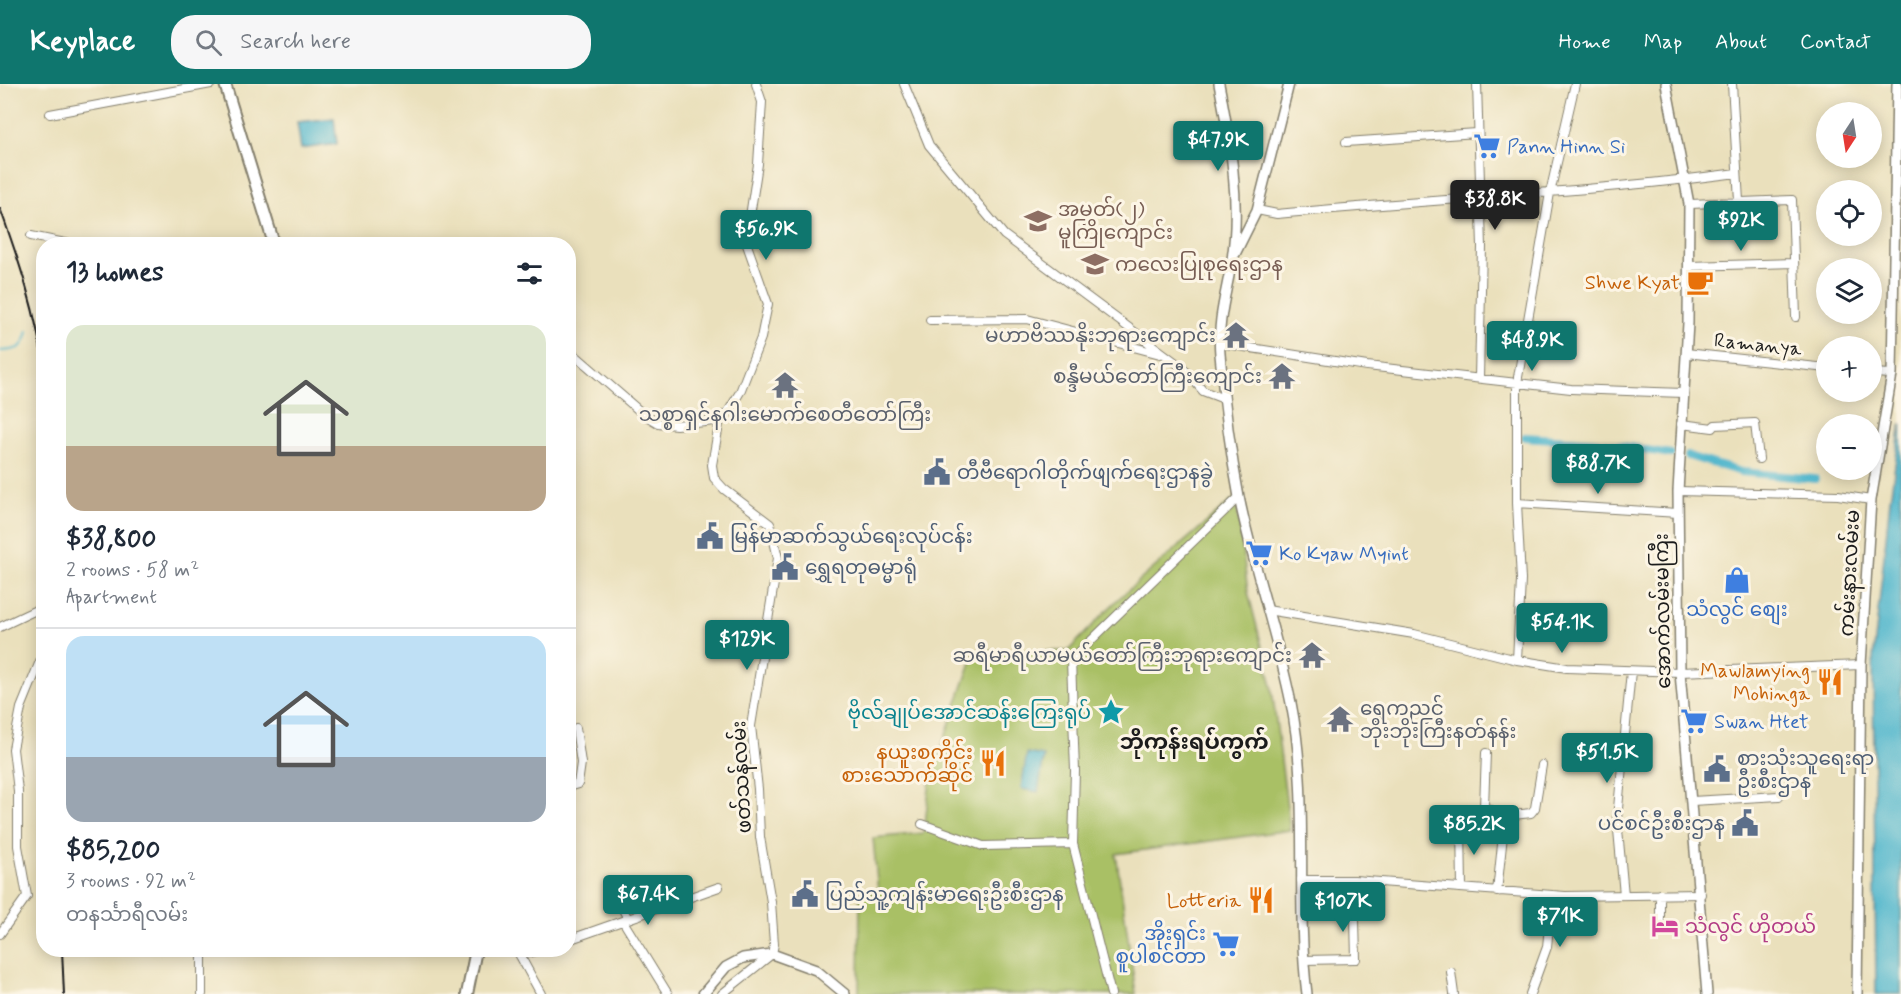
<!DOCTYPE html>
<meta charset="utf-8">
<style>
body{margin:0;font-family:Mynerve,"Noto Sans Myanmar",sans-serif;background:#f6f6f7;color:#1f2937;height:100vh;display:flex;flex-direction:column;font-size:22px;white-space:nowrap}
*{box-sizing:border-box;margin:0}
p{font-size:20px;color:#747a83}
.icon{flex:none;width:33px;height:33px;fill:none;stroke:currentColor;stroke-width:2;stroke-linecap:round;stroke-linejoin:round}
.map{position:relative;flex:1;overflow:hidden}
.drawer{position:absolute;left:36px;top:153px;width:540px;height:720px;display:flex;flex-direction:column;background:#fff;border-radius:24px;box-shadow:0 3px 15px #0003}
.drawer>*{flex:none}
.needle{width:39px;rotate:192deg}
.buttons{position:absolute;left:1816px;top:18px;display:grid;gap:12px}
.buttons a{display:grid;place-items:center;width:66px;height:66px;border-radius:50%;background:#fff;box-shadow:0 3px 15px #0003;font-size:30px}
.price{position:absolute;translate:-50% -51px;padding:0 14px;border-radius:6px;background:#0f766e;color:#fff;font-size:20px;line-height:39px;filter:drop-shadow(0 2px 3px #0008)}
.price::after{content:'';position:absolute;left:50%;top:36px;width:18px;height:14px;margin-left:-9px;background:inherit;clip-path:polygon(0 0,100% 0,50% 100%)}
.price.current{background:#222;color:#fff}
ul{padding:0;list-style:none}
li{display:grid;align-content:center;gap:12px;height:318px;padding:0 30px}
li+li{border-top:2px solid #e0e1e3}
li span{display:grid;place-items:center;height:186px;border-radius:18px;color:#555}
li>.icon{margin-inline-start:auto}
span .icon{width:108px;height:108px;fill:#fffc;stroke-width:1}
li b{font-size:26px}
h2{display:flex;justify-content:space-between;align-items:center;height:72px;padding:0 30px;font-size:26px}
header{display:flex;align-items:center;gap:36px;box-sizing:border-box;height:84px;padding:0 30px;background:#0f766e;color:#fff}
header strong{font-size:28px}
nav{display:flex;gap:33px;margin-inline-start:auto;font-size:21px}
.search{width:420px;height:54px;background:#f6f6f7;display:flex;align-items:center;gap:15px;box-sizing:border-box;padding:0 21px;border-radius:24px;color:#747a83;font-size:22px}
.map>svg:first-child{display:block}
</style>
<header>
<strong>Keyplace</strong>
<div class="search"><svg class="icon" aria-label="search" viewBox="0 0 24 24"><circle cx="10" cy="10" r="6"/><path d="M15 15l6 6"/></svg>Search here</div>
<nav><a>Home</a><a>Map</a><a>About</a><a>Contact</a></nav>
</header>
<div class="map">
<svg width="1901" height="910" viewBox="0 0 1901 910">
<rect width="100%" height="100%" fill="#fcf5e5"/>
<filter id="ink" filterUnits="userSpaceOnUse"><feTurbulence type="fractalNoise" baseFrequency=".0167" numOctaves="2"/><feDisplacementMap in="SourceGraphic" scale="12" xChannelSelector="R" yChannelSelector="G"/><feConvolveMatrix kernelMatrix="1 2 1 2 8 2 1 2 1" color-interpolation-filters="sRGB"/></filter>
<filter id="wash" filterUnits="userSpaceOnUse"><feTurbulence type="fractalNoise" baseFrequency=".008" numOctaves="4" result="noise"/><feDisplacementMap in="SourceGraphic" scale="24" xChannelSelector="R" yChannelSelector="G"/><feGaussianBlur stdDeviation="1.35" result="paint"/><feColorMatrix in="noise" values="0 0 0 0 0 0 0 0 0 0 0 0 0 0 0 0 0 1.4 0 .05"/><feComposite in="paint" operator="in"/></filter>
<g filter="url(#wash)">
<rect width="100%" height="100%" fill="#eae0bc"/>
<path fill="#a9c065" stroke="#626e40" stroke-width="1.5" d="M1236 413 1248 508 1271 598 1290 746 1116 770 1136 910H859L860 810 878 808 873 754 924 749 930 696 975 567H1068L1117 516Z"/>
<path fill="#4eb5cc" stroke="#356874" stroke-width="1.5" d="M334 34 337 60 301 65 297 38Z
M1901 339V910H1876L1873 575 1890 416Z
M1027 669 1044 672 1038 708 1021 705Z"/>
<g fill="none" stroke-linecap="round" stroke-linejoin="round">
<path stroke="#4eb5cc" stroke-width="2" d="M0 267C18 266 24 265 28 247"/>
<path stroke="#4eb5cc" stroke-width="8" d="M1525 353 1596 358 1671 370
M1688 372 1741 388 1815 395"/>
</g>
</g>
<g filter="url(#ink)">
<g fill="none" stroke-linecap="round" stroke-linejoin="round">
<defs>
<path id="minor" d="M904 0 929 61 1004 151 1183 284 1203 307 1224 315
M1477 0 1482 163 1479 294
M1732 0 1739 117
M50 30 211 0
M1346 58 1477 49
M1689 120 1792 116 1796 233
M1257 126 1277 130C1431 115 1584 109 1737 89
M31 152 70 160
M1689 182 1793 179
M930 236 1027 235 1160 270
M1219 259 1367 282 1571 305 1683 309
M568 265 643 330 658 339 676 341 715 337 728 328 740 308 761 254 768 220 746 158 758 80 762 18 756 0
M1686 269 1827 284
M1872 289 1892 290
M720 335 712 381 714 394 724 405 770 440 778 474 751 642 758 705 760 753 771 818 774 860 772 870 722 910
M1681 340 1713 344 1715 341 1755 339 1759 375
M1678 407 1838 411 1871 416
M1517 419 1678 429
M1267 526 1414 550 1517 576 1567 584 1680 588 1861 581
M0 543 34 527 44 526
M1517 576 1521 496 1517 419V299L1550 109 1575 0
M1486 669 1484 723 1505 732 1531 729 1535 724 1542 681
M568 703 578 700 581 679 576 644
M1692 717 1779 712
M922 740 983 762 1073 760
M1461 740 1462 804
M1301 796H1354L1565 812 1701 810
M612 804 628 835
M1497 808 1505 732
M1624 811 1617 735 1631 587
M623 837 668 910
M1660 839V810
M0 850 27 812 18 762V707L13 665 21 624 43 570 44 558
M568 856 719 803
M202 866V910
M517 866 541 910
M520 872 539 866
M1304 876 1356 875 1354 796
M1451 888 1454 910
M1111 910 1073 760 1075 687 1071 576 1239 413
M1530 910 1547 863 1552 811"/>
<path id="major" d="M1219 0C1230 56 1241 118 1232 175 1227 207 1217 236 1220 270 1224 318 1230 366 1239 413 1253 482 1277 550 1291 619 1310 714 1295 814 1307 910
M1666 0 1689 120 1688 239 1678 407 1680 588 1707 910
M1235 170 1257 126 1289 0
M703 910 726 883 743 874 772 870 816 886 845 910
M1857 910 1861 581 1871 416 1892 290 1897 0"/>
<path id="highway" d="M225 0 274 160
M467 910 476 866"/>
</defs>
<use href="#minor" stroke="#837e6c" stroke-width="10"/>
<use href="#major" stroke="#837e6c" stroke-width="12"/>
<use href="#highway" stroke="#837e6c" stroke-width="14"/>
<use href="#minor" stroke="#fff" stroke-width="8"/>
<use href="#major" stroke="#fff" stroke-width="9"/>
<use href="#highway" stroke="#fff" stroke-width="10"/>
<path stroke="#1c1c1c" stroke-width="2" d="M0 124C19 177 37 230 44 286
M62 866 64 910"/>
</g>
</g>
<defs>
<symbol id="supermarket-bare" viewBox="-9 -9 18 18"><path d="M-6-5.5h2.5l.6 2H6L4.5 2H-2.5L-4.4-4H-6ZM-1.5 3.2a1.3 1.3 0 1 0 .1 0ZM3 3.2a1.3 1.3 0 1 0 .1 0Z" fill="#3f7fe0" stroke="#fcf5e5" stroke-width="2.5" paint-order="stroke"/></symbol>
<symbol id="school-bare" viewBox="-9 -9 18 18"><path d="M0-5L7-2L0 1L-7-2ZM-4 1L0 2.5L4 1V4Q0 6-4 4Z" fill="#8d6e63" stroke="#fcf5e5" stroke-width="2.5" paint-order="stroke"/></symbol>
<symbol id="cafe-bare" viewBox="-9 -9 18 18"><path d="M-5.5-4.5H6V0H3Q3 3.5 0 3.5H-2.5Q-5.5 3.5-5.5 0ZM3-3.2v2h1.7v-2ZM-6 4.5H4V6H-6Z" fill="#e8710a" stroke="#fcf5e5" stroke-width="2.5" paint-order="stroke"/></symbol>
<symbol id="temple-bare" viewBox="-9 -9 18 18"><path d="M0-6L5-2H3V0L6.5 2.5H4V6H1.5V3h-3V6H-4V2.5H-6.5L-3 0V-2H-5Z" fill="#6b7280" stroke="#fcf5e5" stroke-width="2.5" paint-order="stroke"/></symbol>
<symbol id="civic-bare" viewBox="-9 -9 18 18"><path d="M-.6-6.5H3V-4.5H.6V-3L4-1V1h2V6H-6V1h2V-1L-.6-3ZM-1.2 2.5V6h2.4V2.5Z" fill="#5c6f8a" stroke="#fcf5e5" stroke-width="2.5" paint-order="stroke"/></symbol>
<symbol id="shop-bare" viewBox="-9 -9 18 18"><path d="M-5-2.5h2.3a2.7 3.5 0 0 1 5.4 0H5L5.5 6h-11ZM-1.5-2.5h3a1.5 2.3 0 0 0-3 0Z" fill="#3f7fe0" stroke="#fcf5e5" stroke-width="2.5" paint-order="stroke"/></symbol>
<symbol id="restaurant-bare" viewBox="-9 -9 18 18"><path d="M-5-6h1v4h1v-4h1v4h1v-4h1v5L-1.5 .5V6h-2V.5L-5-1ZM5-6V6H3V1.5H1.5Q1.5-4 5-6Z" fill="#e8710a" stroke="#fcf5e5" stroke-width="2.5" paint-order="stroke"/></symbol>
<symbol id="sight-bare" viewBox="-9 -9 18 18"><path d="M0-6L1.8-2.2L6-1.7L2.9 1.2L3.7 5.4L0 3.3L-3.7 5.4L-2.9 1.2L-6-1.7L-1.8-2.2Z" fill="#0f9aa8" stroke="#fcf5e5" stroke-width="2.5" paint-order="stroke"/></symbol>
<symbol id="hotel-bare" viewBox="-9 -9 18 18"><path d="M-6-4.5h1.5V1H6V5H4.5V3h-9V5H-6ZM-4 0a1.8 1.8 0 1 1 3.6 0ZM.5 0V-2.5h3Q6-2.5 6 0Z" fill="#d1479c" stroke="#fcf5e5" stroke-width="2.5" paint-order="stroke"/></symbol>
</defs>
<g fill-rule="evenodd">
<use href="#supermarket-bare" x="1468" y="43" width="38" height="38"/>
<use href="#school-bare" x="1019" y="118" width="38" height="38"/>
<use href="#school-bare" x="1076" y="161" width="38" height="38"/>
<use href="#cafe-bare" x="1681" y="179" width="38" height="38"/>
<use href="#temple-bare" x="1217" y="232" width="38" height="38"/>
<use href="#temple-bare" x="1263" y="273" width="38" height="38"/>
<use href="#temple-bare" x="766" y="282" width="38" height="38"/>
<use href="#civic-bare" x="918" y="369" width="38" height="38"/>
<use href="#civic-bare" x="691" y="433" width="38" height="38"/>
<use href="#supermarket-bare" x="1240" y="450" width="38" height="38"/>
<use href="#civic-bare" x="766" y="464" width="38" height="38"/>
<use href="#shop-bare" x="1718" y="477" width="38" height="38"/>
<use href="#temple-bare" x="1293" y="552" width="38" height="38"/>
<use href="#restaurant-bare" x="1811" y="579" width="38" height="38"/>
<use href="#sight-bare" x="1092" y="609" width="38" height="38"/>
<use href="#temple-bare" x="1321" y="616" width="38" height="38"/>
<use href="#supermarket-bare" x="1675" y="618" width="38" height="38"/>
<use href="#restaurant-bare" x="974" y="660" width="38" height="38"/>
<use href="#civic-bare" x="1698" y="666" width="38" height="38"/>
<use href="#civic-bare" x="1726" y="720" width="38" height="38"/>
<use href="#civic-bare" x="786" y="791" width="38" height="38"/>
<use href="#restaurant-bare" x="1242" y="797" width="38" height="38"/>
<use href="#hotel-bare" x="1646" y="823" width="38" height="38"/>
<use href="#supermarket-bare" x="1207" y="841" width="38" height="38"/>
</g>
<g text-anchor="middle" stroke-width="6" stroke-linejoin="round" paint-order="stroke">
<g font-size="20" fill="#366cbe" stroke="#fcf5e5" text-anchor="start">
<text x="1507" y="69">Pann Hinn Si</text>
<text x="1279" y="476">Ko Kyaw Myint</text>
<text x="1737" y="532" text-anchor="middle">သံလွင် စျေး</text>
<text x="1714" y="644">Swan Htet</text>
<text x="1206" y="856" text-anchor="end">အိုးရှင်း<tspan x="1206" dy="23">စူပါစင်တာ</tspan></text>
</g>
<g font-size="20" fill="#785e54" stroke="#fcf5e5" text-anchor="start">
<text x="1058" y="132">အမှတ်(၂)<tspan x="1058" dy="23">မူကြိုကျောင်း</tspan></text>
<text x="1115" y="187">ကလေးပြုစုရေးဌာန</text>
</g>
<g font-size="20" fill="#c56008" stroke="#fcf5e5" text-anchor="end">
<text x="1680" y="205">Shwe Kyat</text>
<text x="1810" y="593">Mawlamying<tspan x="1810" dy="23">Mohinga</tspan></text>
<text x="973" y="675">နယူးစကိုင်း<tspan x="973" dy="23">စားသောက်ဆိုင်</tspan></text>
<text x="1241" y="823">Lotteria</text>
</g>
<g font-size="20" fill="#5b616d" stroke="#fcf5e5" text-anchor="end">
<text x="1216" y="258">မဟာဗိဿနိုးဘုရားကျောင်း</text>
<text x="1262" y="299">စန္ဒီမယ်တော်ကြီးကျောင်း</text>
<text x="785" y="337" text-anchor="middle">သစ္စာရှင်နဂါးမောက်စေတီတော်ကြီး</text>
<text x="1292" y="578">ဆရီမာရီယာမယ်တော်ကြီးဘုရားကျောင်း</text>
<text x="1360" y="631" text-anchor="start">ရွှေကညင်<tspan x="1360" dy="23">ဘိုးဘိုးကြီးနတ်နန်း</tspan></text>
</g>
<g font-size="20" fill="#1c1c1c" stroke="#fcf5e5">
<text transform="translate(1758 260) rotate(6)" y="7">Ramanya</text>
<text transform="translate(1849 489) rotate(-87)" y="7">ကမ်းနားလမ်းမ</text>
<text transform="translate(1662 527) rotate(-91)" y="7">အောက်လမ်းမကြီး</text>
<text transform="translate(741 693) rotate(-93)" y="7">ဖတ်သန်လမ်း</text>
</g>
<g font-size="20" fill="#4e5e75" stroke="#fcf5e5" text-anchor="start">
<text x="957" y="395">တီဗီရောဂါတိုက်ဖျက်ရေးဌာနခွဲ</text>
<text x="730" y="459">မြန်မာဆက်သွယ်ရေးလုပ်ငန်း</text>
<text x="805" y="490">ရွှေရတုဓမ္မာရုံ</text>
<text x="1737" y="681">စားသုံးသူရေးရာ<tspan x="1737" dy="23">ဦးစီးဌာန</tspan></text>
<text x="1725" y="746" text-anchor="end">ပင်စင်ဦးစီးဌာန</text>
<text x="825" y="817">ပြည်သူ့ကျန်းမာရေးဦးစီးဌာန</text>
</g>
<g font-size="20" fill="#0d838f" stroke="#fcf5e5" text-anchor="end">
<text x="1091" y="635">ဗိုလ်ချုပ်အောင်ဆန်းကြေးရုပ်</text>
</g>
<g font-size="20" fill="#b23c85" stroke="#fcf5e5" text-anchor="start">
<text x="1685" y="849">သံလွင် ဟိုတယ်</text>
</g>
<g font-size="22" font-weight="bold" fill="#1c1c1c" stroke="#fcf5e5">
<text x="1194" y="665">ဘိုကုန်းရပ်ကွက်</text>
</g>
</g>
</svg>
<div class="buttons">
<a><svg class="needle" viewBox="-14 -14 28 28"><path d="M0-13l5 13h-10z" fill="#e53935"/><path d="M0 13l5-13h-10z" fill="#747a83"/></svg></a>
<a><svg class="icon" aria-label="locate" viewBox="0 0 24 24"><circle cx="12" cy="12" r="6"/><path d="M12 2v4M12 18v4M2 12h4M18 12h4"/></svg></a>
<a><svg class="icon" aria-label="layers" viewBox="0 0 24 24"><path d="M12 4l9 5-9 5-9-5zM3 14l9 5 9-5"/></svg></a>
<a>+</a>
<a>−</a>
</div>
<b class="price" style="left:1218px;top:88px">$47.9K</b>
<b class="price current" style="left:1495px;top:147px">$38.8K</b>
<b class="price" style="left:1741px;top:168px">$92K</b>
<b class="price" style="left:766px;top:177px">$56.9K</b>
<b class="price" style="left:1532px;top:288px">$48.9K</b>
<b class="price" style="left:1598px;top:411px">$88.7K</b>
<b class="price" style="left:1562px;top:570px">$54.1K</b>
<b class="price" style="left:747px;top:587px">$129K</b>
<b class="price" style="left:1607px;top:700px">$51.5K</b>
<b class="price" style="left:1474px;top:772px">$85.2K</b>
<b class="price" style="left:648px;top:842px">$67.4K</b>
<b class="price" style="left:1343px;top:849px">$107K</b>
<b class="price" style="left:1560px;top:864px">$71K</b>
<section class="drawer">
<h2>13 homes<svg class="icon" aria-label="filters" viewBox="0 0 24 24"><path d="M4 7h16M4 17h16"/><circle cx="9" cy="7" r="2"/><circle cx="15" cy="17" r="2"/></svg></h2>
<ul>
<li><span style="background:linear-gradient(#dfe7d0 65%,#b9a48a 0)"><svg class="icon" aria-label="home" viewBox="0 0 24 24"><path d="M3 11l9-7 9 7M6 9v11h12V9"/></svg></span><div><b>$38,800</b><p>2 rooms · 58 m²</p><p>Apartment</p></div></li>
<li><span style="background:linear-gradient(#bfe0f5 65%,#9aa5b1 0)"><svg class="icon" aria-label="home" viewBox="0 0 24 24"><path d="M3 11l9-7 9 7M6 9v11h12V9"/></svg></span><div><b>$85,200</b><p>3 rooms · 92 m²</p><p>တနင်္သာရီလမ်း</p></div></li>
</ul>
</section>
</div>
